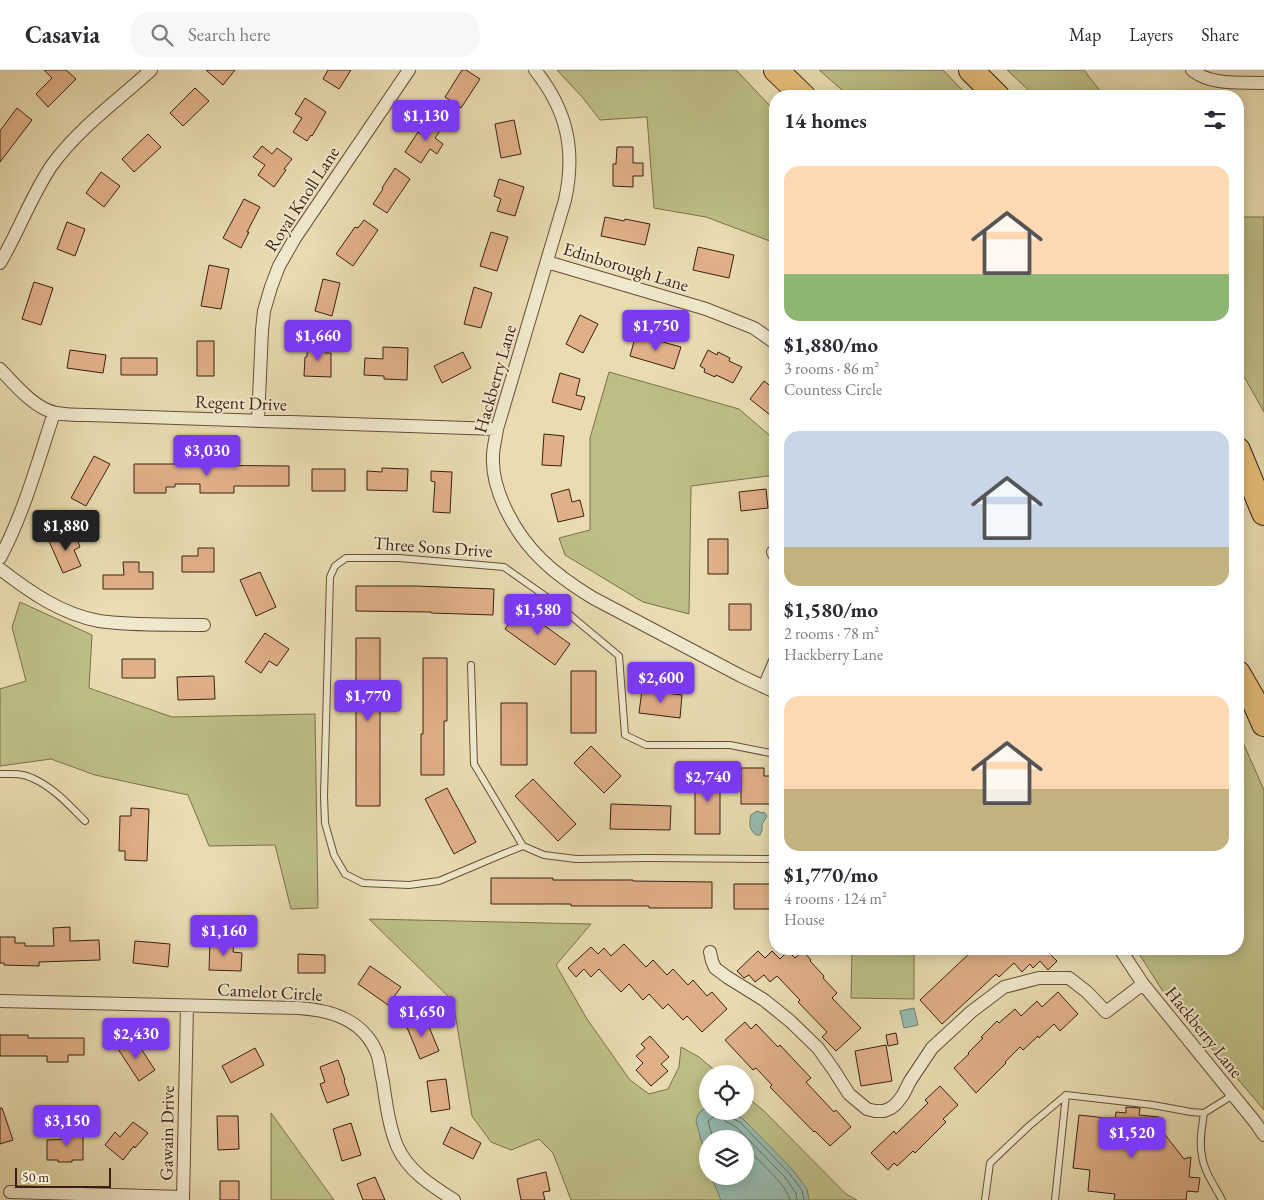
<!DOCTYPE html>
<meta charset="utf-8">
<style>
body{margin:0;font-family:"EB Garamond",serif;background:#f7f7f7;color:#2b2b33;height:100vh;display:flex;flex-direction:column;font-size:19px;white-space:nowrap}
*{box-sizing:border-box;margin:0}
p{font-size:16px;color:#7c7c81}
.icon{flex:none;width:28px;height:28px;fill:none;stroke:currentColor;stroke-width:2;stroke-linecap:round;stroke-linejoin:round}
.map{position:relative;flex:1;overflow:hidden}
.drawer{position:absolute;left:769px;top:20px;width:475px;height:865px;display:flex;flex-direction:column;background:#fff;border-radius:20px;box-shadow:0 2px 12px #0003}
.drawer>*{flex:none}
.tools{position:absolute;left:699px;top:995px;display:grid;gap:10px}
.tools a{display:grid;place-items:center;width:55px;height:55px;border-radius:50%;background:#fff;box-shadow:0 2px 12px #0003;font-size:25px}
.scale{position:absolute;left:15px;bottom:12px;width:96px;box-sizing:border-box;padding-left:5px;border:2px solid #3b1e12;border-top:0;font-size:14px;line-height:18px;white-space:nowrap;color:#3b1e12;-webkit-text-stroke:4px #f0e8cc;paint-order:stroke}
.price{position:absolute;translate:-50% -42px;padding:0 11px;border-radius:5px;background:#7c3aed;color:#fff;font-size:16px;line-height:32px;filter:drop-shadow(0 1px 2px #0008)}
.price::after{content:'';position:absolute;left:50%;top:30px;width:15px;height:11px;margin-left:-8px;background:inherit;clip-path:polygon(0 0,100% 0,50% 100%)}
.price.current{background:#222;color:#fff}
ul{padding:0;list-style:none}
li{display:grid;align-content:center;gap:10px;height:265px;padding:0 15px}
li span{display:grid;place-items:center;height:155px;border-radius:15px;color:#555}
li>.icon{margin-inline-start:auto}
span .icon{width:90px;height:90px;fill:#fffc;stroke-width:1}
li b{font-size:21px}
h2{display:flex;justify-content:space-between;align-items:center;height:60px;padding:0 15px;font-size:21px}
header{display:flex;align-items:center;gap:30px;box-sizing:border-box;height:70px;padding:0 25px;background:#fff;border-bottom:1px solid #e1e1e2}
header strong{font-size:24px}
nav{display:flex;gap:28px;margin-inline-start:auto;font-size:18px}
.search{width:350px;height:45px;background:#f7f7f7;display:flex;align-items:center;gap:12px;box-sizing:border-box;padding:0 18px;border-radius:20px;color:#7c7c81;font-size:19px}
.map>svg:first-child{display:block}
</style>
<header>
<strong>Casavia</strong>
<div class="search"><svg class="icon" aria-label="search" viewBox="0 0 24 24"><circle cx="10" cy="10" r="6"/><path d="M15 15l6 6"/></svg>Search here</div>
<nav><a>Map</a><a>Layers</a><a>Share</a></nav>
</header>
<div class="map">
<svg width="1264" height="1130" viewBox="0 0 1264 1130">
<rect width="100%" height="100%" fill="#e8dcb0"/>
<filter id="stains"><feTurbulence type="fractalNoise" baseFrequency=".004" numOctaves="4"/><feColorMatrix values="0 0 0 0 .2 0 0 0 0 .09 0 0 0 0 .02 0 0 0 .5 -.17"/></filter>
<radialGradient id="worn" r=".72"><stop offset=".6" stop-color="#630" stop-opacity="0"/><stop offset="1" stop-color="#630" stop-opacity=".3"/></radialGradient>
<path fill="#bdbe86" stroke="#7c6e4c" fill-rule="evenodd" d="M557 0H736L775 41V173L706 147 654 138 647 47 600 50 583 28Z
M819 0H943L968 26H849Z
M1007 0H1084L1104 26H1035Z
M1238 147H1264V342L1238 296Z
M609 302 739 339 775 370V405L691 416 689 544 643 532 565 485 559 468 590 460V368Z
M20 532 92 565 89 618 172 647 315 644 318 838 291 839 275 775 209 776 188 725 95 705 51 689 0 696V619L26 611 12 557Z
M1238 661 1264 720V1040L1162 920 1136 879H1238Z
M369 849 591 854 556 895 587 949 630 1010 649 1024 668 1019 679 997 681 977 699 987 719 1004H708V1041H745V1025L765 1042 846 1124 857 1130H571L553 1083 539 1069 511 1080 491 1072 472 1046 453 931ZM708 1069H745V1106H708Z
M852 879H914V929L851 928Z
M271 1043 334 1130H271Z"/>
<path fill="#97bbae" stroke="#727c70" d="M757 741 762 743 764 742 767 746 762 754V760L760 765H756C749 760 749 753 751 745Z
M914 938 918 955 904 958 900 941Z
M704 1039H707L708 1041H728L742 1048 792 1099 807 1119 809 1130H721L711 1106H745V1069H708L707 1092 696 1051 698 1044Z"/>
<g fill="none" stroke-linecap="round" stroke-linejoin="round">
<path stroke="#696c60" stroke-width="1" d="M728 1041 729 1047 740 1052 788 1102 802 1120 804 1130
M713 1069 708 1051 718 1043H720L725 1051 736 1057 784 1106 796 1123 797 1130
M745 1077C756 1088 788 1116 790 1130"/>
</g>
<path fill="#e0b089" stroke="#3b1e12" d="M44 0H66L76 9 48 37 36 24 52 8Z
M206 0H235L223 15Z
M328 0H351L339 19 323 9Z
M462 0H466L480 9 461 38 445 27Z
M195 18 209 31 183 56 170 43Z
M305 28 326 42 312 66 311 65 307 71 293 62 302 48 295 44Z
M17 38 32 50 0 92V61Z
M431 49 443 57 435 68 443 74 437 84 430 79 421 93 405 82 418 62 420 64Z
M514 50 521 84 501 88 495 54Z
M148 64 161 77 134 102 122 89Z
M262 76 272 84 277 78 292 89 284 99 286 100 274 117 258 105 265 95 253 87Z
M617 77H633V93H643V106H633V117L613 116V94H616Z
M395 98 410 109 387 143 373 134 383 119 382 118Z
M101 102 120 116 104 137 86 123Z
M499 109 524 117 515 146 497 141 501 129 494 126Z
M244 129 260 137 247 162H249L241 178 223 168Z
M605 147 624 151 625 149 650 154 645 175 601 166Z
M364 150 378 160 353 196 336 184 355 157 358 158Z
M67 152 85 159 75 186 57 179Z
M491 162 508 167 497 201 480 196Z
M698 177 734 185 729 208 693 200Z
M209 195 229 199 221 239 201 236Z
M323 209 340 213 332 246 315 241Z
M34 212 53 218 41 255 22 249Z
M474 217 492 223 481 258 464 254Z
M580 245 598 254 583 283 566 274Z
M635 268 647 271 648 268 681 277 674 299 630 286Z
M197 271H214V306H197Z
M307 274 325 275V283H331V307L304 306 305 287H307Z
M383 277 408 278 407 310 384 309V306L364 305 365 288 383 289Z
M70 280 106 285 103 303 67 298Z
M708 280 717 285 718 282 730 288 729 291 742 297 733 313 716 305 715 307 704 302 705 299 700 296Z
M463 282 471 298 442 313 434 296Z
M121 288H157V305H121Z
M560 303 580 309 576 325 585 327 581 340 552 332Z
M764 311 775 320V349L750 329Z
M544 364 564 366 561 396 542 395Z
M94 386 110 394 86 436 71 428Z
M134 394H175V395L289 396V416H234V423H200V414H175V417H166V423H134Z
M382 398 408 399 407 421 367 420V401L382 402Z
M312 399H345V421H312Z
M431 401 452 402 450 443 433 442 435 412 431 411Z
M569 419 572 432 580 430 584 446 558 452 551 424Z
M766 419 768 438 741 441 739 422Z
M67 463 70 470 76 467 80 477 74 480 81 496 63 503 49 471Z
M708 469H728V504H708Z
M198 478H214V502H182V486H198Z
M123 492H139V502H153V519H103V505H124Z
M260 502 276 537 256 546 240 510Z
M356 516H416L494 519 493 545 431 543V542L356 541Z
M729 534H751V560H729Z
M520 538 570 574 555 595 505 559Z
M265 563 289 579 277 596 269 591 261 603 245 592Z
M356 568H380V736H356Z
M423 588H447V651H444V705H421V664H423Z
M122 589H155V608H122Z
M571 601H596V663H571Z
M214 606 215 629 178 630 177 607Z
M642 620 682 625 680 648 639 643Z
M501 633H527V695H501Z
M591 676 621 706 604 723 574 693Z
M741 698H764V706H772V734H741Z
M695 702H720V764H695Z
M533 709 576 754 558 771 515 726Z
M447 718 476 772 454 784 425 729Z
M611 734 671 736 670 760 610 759Z
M131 738 149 739 147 791 125 790V781H119L120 746H131Z
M491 808H553V810H633V811L712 812V838H649V836H571V834H491Z
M734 814H775V839H734Z
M70 857V871L99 870 100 890 39 892V896L4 895V893H0V867H15V873H25V876H54L53 858Z
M210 870 234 871 233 882 242 883 241 901 209 900Z
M135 871 170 874 168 897 133 893Z
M624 874 646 897 653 890 667 905 673 899 688 915 693 910 707 926 712 922 727 939 702 962 687 946 683 950 668 934 663 939 649 924 643 930 629 914 621 922 599 899 591 907 584 899 576 907 568 898 591 877 598 884 604 878 611 886Z
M981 879H1045L1057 891 1048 900 1040 891 1033 898 1030 894 1022 902 1014 893 999 907 996 904 942 954 920 930 973 880 976 884Z
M758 881 765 888 772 881 780 889 788 881 795 888 803 881 811 890 810 891 824 906 823 908 837 923 832 928 861 958 836 981 822 967 827 962 798 932 800 930 777 906 770 912 764 905 755 912 749 905 744 908 737 901Z
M298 884 325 885V903H298Z
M370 896 401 917 388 935 358 914Z
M1058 922 1078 944 1060 961 1054 954 1039 968 1038 966 1023 980 1020 977 1005 992 1006 993 976 1023 954 998 969 984 968 983 983 968 981 967 997 951 999 953 1015 939 1021 946 1037 931 1042 937Z
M425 947 439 981 420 989 406 955Z
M745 952 751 959 756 954 778 977 780 975 811 1008 806 1012 834 1042 836 1040 851 1057 830 1076 815 1061 814 1062 770 1017 772 1015 756 998 753 1000 725 970Z
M896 963 898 974 888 976 886 965Z
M0 965H28V968H84V985H68V992H47V986H0Z
M650 966 669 987 661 994 668 1001 651 1016 636 1000 643 993 636 986 645 978 641 974Z
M125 971 128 975 136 971 155 1000 139 1011 116 976Z
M886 975 892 1011 861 1016 855 981Z
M255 978 264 995 231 1013 222 996Z
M338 990 345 1010 344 1011 349 1025 327 1033 320 1014 325 1012 320 997Z
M446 1009 450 1039 431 1042 427 1011Z
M940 1016 958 1035 943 1049 946 1052 915 1083 913 1081 897 1096 894 1093 888 1100 871 1083 894 1061 896 1064 928 1033 925 1030Z
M1126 1037 1140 1038 1139 1045 1159 1047 1155 1052 1184 1089 1191 1087 1189 1107 1200 1108 1198 1122 1187 1121 1186 1130H1114L1115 1124 1088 1121 1090 1100 1073 1098 1079 1045 1115 1049 1116 1042 1126 1043Z
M0 1038H2L13 1070 0 1074Z
M217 1046H238L239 1079 218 1080Z
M133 1052 148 1063 135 1078 134 1076 123 1090 105 1075 115 1062 120 1067Z
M351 1053 361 1085 342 1091 333 1059Z
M68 1056H83V1090H72V1092H58V1090H47V1070L68 1069Z
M451 1057 481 1073 473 1089 443 1074Z
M546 1102 550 1121 543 1122 545 1130H521L517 1109Z
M375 1107 385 1130H363L357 1114Z
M220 1111H239V1130H220Z"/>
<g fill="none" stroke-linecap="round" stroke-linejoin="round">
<defs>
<path id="service" d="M471 595 474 694 523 776 544 785 576 789 648 788 775 789
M0 704C11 704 22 703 32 708 53 717 69 735 85 751
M523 776 503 784 439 811 409 815 363 813 345 804 334 785 325 753 324 726 330 507 335 496 346 488H399L504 497 558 535 619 586 625 665 646 675H730L775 684
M1066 1025 1153 1035 1191 1042 1204 1043 1233 1025
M1204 1043C1202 1057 1199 1072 1202 1086 1204 1102 1215 1116 1222 1130
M985 1130 990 1093 1029 1056 1066 1025 1055 1130"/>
<path id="minor" d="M535 0C567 40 576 80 565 130L497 359C496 368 493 377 493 386 491 421 516 465 541 489 557 505 575 517 593 528L741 606 775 622
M1192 0C1211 16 1241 12 1264 13
M547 192 706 239 754 258 775 273
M0 193C19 161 31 126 52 95 79 58 117 31 151 0
M0 299C14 314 35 339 56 343 66 345 77 345 88 345L497 359
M258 351 262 260 264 241 271 217 279 196 295 168 409 0
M773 482 775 486
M0 488C24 443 38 391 54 343
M0 499C30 522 61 544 99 551 132 556 170 554 204 555
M764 617 775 591
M1120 879 1143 914 1255 1052 1264 1065
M710 882 712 891 715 898 727 907 764 930 790 951 818 978 833 999 849 1024 867 1039 875 1041H884L891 1038 896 1034 903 1025 910 1011 932 978 971 942 1004 917 1039 908H1069L1087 922 1106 942 1143 914
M0 931 298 938C332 940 365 950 378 986 380 994 381 1004 383 1012 386 1033 389 1056 397 1076 408 1101 432 1116 454 1130
M10 1122 183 1127
M183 1130 187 936"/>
<path id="motorway" d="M776 0 803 26
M971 0 997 26
M1238 380 1264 443
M1238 603 1253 629 1264 654"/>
</defs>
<use href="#service" stroke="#664e3a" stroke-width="8"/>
<use href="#minor" stroke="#664e3a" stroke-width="14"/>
<use href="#motorway" stroke="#3b1e12" stroke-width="26"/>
<use href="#service" stroke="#f0e8cc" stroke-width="6"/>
<use href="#minor" stroke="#f0e8cc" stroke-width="12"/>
<use href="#motorway" stroke="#e4be78" stroke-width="24"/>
</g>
<g text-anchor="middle" stroke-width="4" stroke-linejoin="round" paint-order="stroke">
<g font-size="18" fill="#3b1e12" stroke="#f0e8cc">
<text transform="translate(302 129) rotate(-57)" y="6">Royal Knoll Lane</text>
<text transform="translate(626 197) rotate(17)" y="6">Edinborough Lane</text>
<text transform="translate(495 309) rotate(-74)" y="6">Hackberry Lane</text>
<text transform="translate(241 333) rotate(2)" y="6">Regent Drive</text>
<text transform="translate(433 477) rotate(4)" y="6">Three Sons Drive</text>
<text transform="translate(270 922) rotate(3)" y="6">Camelot Circle</text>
<text transform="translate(1204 962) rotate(51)" y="6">Hackberry Lane</text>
<text transform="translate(167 1063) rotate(-89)" y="6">Gawain Drive</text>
</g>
</g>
<rect width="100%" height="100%" filter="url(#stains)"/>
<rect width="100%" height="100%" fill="url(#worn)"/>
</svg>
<div class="tools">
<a><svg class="icon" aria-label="locate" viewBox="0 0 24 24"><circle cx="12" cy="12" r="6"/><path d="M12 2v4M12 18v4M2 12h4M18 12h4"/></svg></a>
<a><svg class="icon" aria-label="layers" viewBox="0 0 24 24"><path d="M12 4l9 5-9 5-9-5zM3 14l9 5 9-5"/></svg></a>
</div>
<div class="scale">50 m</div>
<b class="price" style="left:426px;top:72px">$1,130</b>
<b class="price" style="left:656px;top:282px">$1,750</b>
<b class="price" style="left:318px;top:292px">$1,660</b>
<b class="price" style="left:207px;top:407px">$3,030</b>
<b class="price current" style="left:66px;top:482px">$1,880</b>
<b class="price" style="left:538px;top:566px">$1,580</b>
<b class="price" style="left:661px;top:634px">$2,600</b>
<b class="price" style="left:368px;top:652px">$1,770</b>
<b class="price" style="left:708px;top:733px">$2,740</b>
<b class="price" style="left:224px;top:887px">$1,160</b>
<b class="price" style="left:422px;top:968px">$1,650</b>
<b class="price" style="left:136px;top:990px">$2,430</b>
<b class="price" style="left:67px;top:1077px">$3,150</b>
<b class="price" style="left:1132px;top:1089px">$1,520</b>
<section class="drawer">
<h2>14 homes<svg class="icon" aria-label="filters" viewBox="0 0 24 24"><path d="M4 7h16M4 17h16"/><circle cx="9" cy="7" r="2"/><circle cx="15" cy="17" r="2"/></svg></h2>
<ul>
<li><span style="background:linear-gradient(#ffd9b3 70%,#8fb573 0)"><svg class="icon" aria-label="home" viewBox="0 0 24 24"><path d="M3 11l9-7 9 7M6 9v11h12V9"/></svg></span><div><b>$1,880/mo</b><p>3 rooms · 86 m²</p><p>Countess Circle</p></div></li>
<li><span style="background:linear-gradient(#c9d6e8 75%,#c2b280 0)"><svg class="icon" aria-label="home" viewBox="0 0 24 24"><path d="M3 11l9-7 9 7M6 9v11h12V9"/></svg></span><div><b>$1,580/mo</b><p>2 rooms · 78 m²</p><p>Hackberry Lane</p></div></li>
<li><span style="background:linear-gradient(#ffd9b3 60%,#c2b280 0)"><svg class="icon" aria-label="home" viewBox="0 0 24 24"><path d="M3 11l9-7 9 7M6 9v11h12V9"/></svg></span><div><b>$1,770/mo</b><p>4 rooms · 124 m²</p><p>House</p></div></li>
</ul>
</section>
</div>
